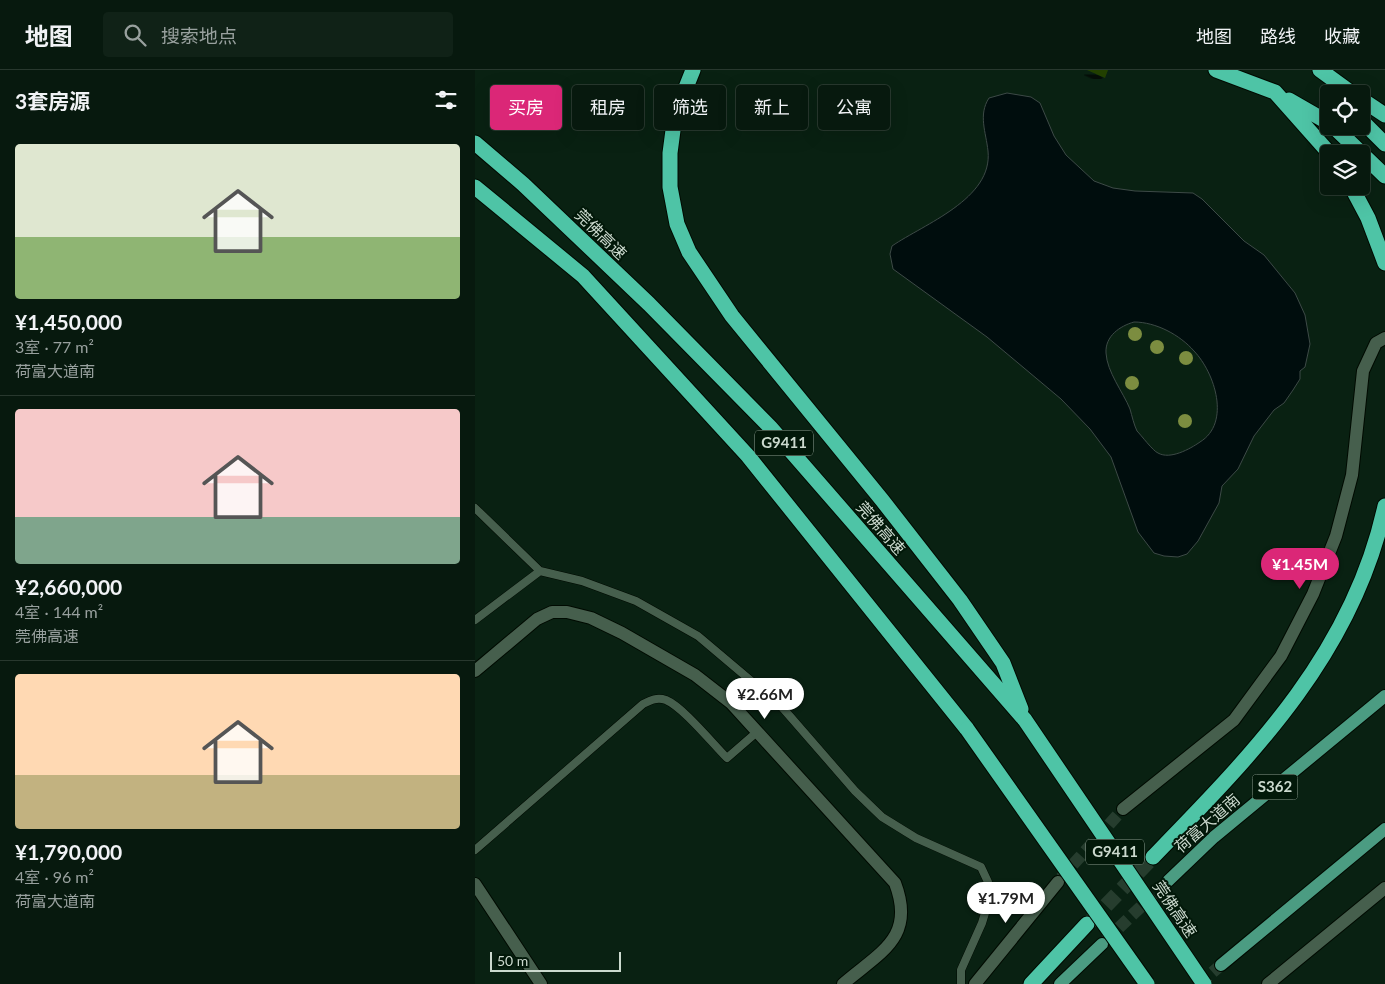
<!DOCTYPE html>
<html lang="zh">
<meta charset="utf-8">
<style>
body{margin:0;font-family:Lato,"Noto Sans SC",sans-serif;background:#102217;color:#f1f3f6;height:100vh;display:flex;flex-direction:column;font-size:19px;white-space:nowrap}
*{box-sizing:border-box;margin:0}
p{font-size:16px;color:#98a09e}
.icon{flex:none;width:28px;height:28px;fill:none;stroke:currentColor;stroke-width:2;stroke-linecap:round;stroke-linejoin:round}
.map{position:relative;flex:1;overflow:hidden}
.panel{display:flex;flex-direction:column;background:#07190e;width:475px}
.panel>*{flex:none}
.hud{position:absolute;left:15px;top:15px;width:475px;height:45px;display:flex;gap:10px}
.fabs{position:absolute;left:845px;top:15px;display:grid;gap:10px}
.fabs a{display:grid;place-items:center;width:50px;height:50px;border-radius:5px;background:#07190e;box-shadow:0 5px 20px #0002,0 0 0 1px #28382e;font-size:25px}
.scale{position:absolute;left:15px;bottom:12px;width:131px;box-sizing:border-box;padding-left:5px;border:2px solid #cbd9ce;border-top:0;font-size:14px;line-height:18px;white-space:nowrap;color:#cbd9ce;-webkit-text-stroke:4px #021809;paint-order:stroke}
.price{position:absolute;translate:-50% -42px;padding:0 11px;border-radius:18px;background:#fff;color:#222;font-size:16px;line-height:32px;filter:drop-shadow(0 1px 2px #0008)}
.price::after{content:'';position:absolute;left:50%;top:30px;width:15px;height:11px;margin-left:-8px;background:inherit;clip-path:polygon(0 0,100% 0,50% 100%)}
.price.current{background:#db2777;color:#fff}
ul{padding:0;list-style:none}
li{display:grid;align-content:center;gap:10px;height:265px;padding:0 15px}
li+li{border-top:1px solid #28382e}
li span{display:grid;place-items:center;height:155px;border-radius:5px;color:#555}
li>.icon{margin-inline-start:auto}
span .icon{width:90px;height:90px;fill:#fffc;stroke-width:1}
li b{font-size:21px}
h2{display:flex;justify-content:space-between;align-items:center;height:60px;padding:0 15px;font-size:21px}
.pill{padding:0 18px;border-radius:5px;background:#07190e;box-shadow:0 5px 20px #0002,0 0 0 1px #28382e;font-size:18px;line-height:45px}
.pill.current{background:#db2777;color:#fff}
header{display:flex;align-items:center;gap:30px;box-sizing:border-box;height:70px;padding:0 25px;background:#07190e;border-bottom:1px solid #28382e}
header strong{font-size:24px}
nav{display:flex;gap:28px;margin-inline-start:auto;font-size:18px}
.search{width:350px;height:45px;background:#102217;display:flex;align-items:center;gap:12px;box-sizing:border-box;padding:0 18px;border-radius:5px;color:#98a09e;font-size:19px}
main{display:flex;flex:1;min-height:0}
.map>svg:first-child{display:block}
</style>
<header>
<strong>地图</strong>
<div class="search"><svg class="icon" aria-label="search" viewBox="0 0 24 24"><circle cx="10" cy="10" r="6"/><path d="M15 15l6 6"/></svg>搜索地点</div>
<nav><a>地图</a><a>路线</a><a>收藏</a></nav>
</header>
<main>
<section class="panel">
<h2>3套房源<svg class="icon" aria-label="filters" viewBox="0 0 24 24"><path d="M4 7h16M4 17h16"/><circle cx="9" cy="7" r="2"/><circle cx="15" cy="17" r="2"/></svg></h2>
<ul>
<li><span style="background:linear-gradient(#dfe7d0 60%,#8fb573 0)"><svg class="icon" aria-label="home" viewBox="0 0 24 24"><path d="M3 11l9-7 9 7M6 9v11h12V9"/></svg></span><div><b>¥1,450,000</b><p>3室 · 77 m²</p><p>荷富大道南</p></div></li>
<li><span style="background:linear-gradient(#f6c9c9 70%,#7fa58c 0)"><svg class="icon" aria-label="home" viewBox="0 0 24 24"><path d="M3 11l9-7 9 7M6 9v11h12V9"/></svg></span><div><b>¥2,660,000</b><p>4室 · 144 m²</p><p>莞佛高速</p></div></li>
<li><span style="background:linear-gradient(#ffd9b3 65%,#c2b280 0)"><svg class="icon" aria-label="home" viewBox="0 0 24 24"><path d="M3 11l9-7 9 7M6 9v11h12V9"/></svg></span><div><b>¥1,790,000</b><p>4室 · 96 m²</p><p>荷富大道南</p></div></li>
</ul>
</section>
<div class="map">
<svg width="910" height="914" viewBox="0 0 910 914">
<defs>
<filter id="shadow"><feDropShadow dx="-4.5" dy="4.5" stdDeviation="0" flood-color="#0009"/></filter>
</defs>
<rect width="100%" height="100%" fill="#092112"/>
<path fill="#000d0d" stroke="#3d4a47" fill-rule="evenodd" d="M532 23 556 27 565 33 579 66 591 85 619 111 638 118 660 121 718 123 727 129 769 171 789 185 820 223 830 245 835 274 830 297 825 301V309L818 320 809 333 799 340 779 366 763 399 747 416 744 433 723 471 712 484 703 487 689 486 679 483 663 462 636 387 615 359 586 329 512 267 418 199 415 184 417 176C449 154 518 129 513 81 511 62 503 45 514 28ZM659 252C681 252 705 265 719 281 740 303 756 353 725 372 715 379 695 390 683 383 678 381 666 365 662 361 659 355 657 346 655 339 648 322 632 302 631 283 630 266 645 256 659 252Z"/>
<path fill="#214100" filter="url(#shadow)" d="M612 0H633L630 8Z"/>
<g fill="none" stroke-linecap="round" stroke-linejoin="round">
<path stroke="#263d2e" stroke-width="12" stroke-dasharray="12 6" stroke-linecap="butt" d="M586 808 648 739"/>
<path stroke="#263d2e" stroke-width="12" stroke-dasharray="12 6" stroke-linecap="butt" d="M631 870 693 811
M724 914 746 895"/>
<path stroke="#263d2e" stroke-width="15" stroke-dasharray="15 8" stroke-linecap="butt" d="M615 852 678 787"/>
<defs>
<path id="service" d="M0 438 65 501
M0 550 65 501 107 511 161 531 223 566 306 636 380 721 407 747 441 768 506 797 513 812V833L507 853 486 900V914
M0 780 168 634C176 630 182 627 191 630 208 637 238 674 252 688L282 662"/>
<path id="minor" d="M0 601 62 549 77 542H92L116 548 147 563 220 605 256 633 420 813C441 868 405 882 368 914
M0 814 66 914"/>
<path id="tertiary" d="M648 739 759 650 806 586 838 524 861 466 877 405 888 301 901 273 910 268
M500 914 583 812
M793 914 910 818"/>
<path id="primary" d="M693 811 739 767 910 626
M746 895 910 759
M585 914 627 874"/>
<path id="motorway" d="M218 0 200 45 195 83V117L202 154 214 182 257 246 407 430 485 530 528 593 546 639
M741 0 800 22 855 84
M845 0 878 24
M886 29 910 45
M814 30 854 53
M886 50 910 74
M858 56 910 106
M0 73 48 114 174 234 295 357 550 650
M876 116 893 148 910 193
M0 117 108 206 273 386 492 659
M678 787C779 683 878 583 910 436
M556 914 612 854"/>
</defs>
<use href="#service" stroke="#000a01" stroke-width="9"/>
<use href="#minor" stroke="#000a01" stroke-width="14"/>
<use href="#tertiary" stroke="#000a01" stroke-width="14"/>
<use href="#primary" stroke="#000a01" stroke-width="14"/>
<use href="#motorway" stroke="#000a01" stroke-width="17"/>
<use href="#service" stroke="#465f4d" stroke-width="8"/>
<use href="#minor" stroke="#465f4d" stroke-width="12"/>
<use href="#tertiary" stroke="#465f4d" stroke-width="12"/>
<use href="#primary" stroke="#4b9c82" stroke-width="12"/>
<use href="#motorway" stroke="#4ec4a6" stroke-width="15"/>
<defs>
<path id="motorway-bridge" d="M550 650 729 914
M492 659 672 914"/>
</defs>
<use href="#motorway-bridge" stroke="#000a01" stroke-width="17" stroke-linecap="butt"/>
<use href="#motorway-bridge" stroke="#4ec4a6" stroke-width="15"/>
</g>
<g fill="#7c8d40">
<circle cx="660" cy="264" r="7"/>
<circle cx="682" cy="277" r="7"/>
<circle cx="711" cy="288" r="7"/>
<circle cx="657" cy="313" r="7"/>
<circle cx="710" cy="351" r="7"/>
</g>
<g text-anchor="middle" stroke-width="4" stroke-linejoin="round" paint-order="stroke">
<g fill="#021809" stroke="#8f9f93" stroke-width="1">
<rect x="280" y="360.5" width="58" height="25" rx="4"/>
<rect x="777.5" y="704.5" width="45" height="25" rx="4"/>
<rect x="611" y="769.5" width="58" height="25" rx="4"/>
</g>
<g font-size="15" font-weight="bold" fill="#cbd9ce">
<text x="309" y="378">G9411</text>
<text x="800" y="722">S362</text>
<text x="640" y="787">G9411</text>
</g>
<g font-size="16" fill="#cbd9ce" stroke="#021809">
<text transform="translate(126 164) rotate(44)" y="6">莞佛高速</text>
<text transform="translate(406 458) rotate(49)" y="6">莞佛高速</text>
<text transform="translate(732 753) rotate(-41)" y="6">荷富大道南</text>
<text transform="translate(700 839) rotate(56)" y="6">莞佛高速</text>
</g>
</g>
</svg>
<div class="fabs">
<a><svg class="icon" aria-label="locate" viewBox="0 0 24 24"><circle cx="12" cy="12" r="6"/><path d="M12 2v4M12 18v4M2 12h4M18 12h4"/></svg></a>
<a><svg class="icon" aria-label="layers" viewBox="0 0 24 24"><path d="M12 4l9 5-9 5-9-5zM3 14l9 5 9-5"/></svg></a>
</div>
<div class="scale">50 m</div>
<b class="price current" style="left:825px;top:520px">¥1.45M</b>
<b class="price" style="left:290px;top:650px">¥2.66M</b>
<b class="price" style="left:531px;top:854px">¥1.79M</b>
<div class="hud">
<a class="pill current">买房</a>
<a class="pill">租房</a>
<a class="pill">筛选</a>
<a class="pill">新上</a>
<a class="pill">公寓</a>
</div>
</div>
</main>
